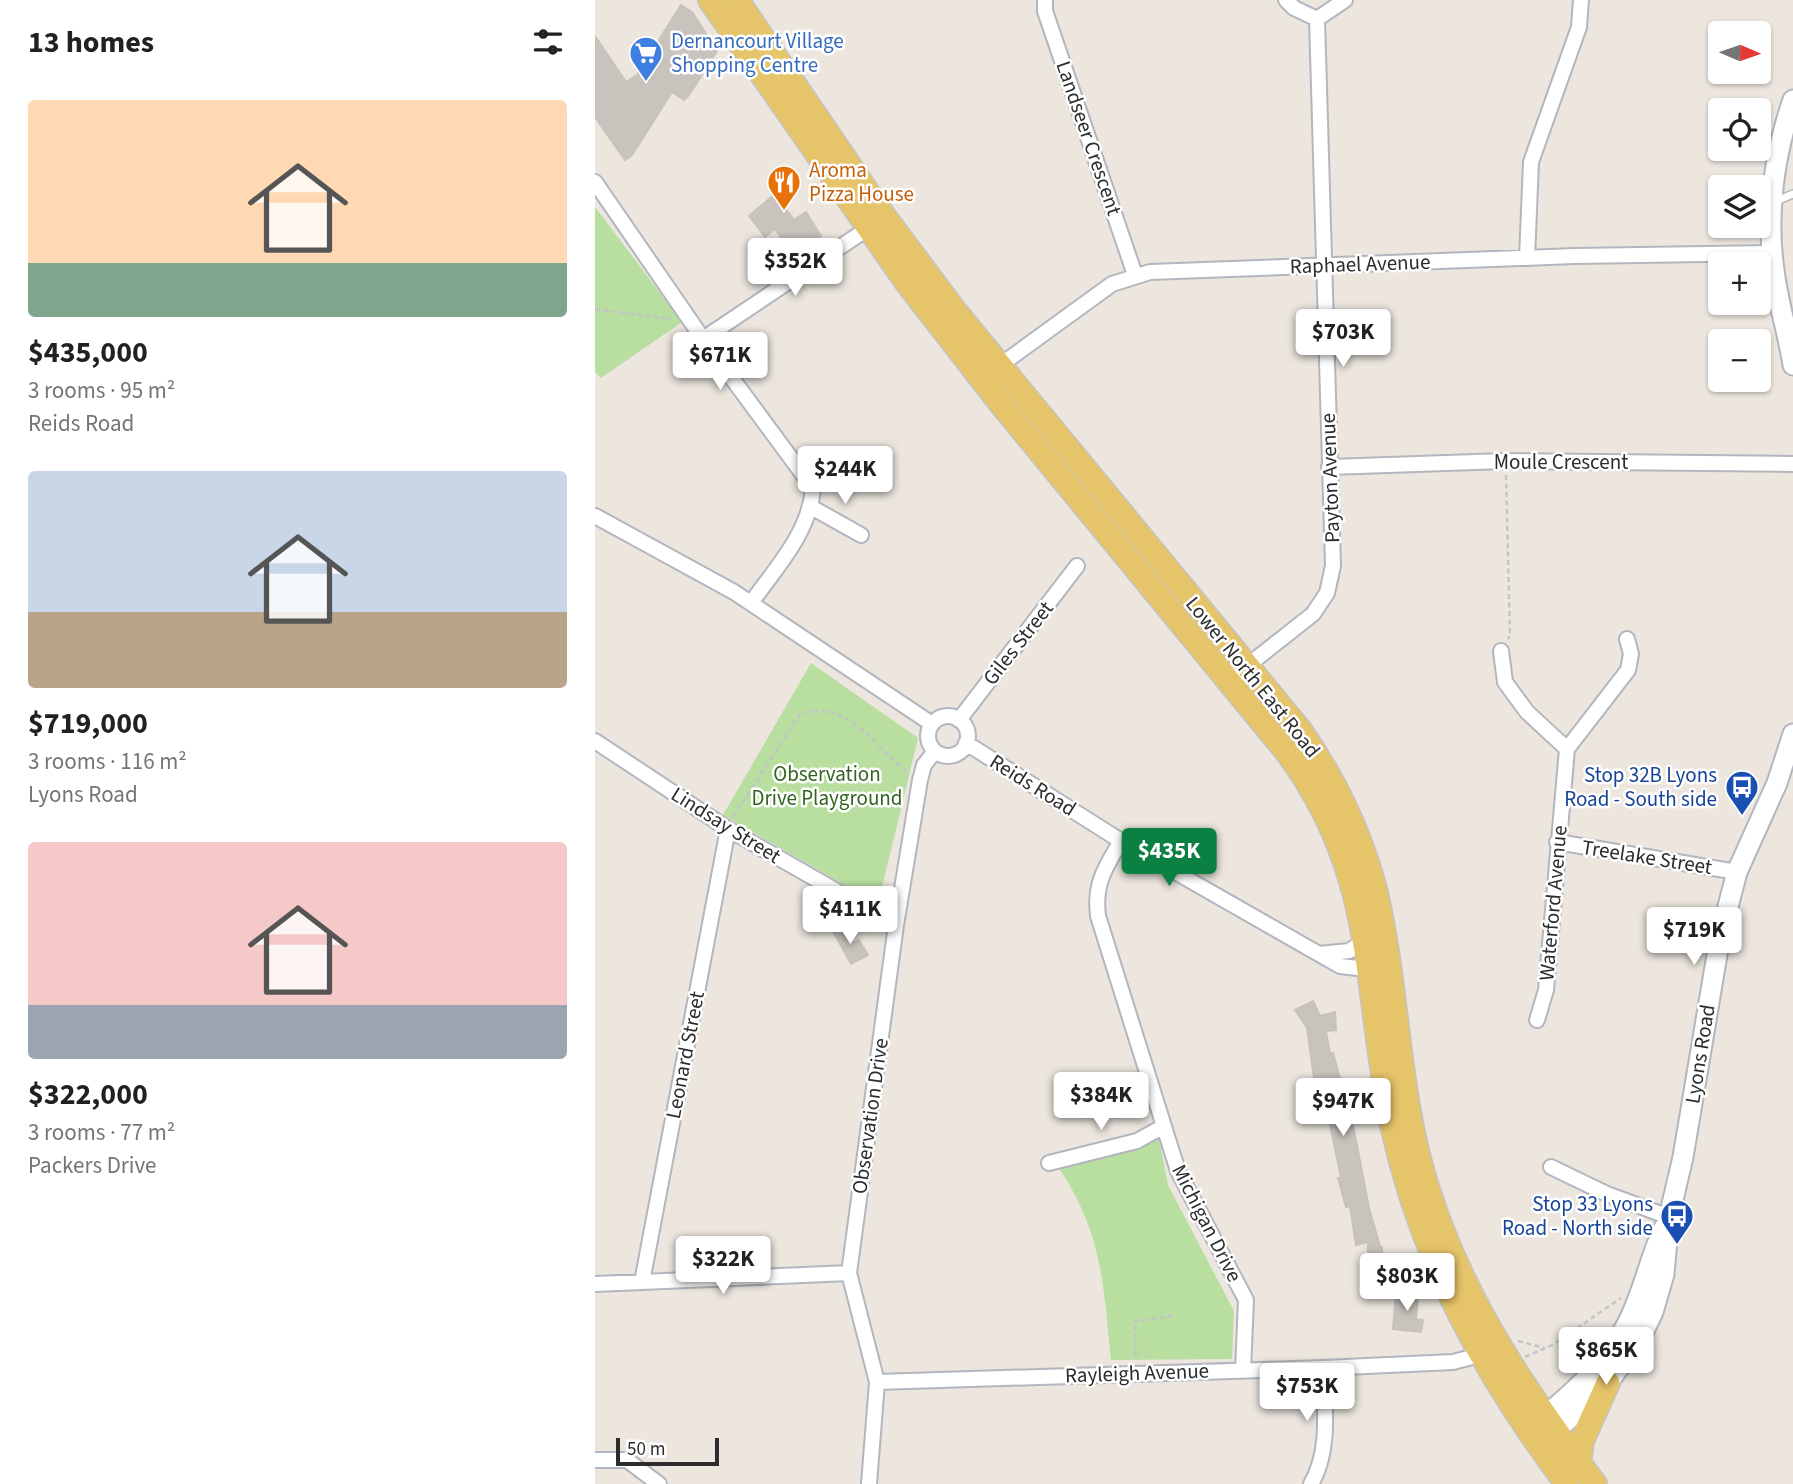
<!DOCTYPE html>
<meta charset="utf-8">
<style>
body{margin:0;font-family:"Source Sans 3",sans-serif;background:#f2f2f2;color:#202124;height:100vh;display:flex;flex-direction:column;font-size:26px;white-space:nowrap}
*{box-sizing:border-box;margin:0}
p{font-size:23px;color:#757577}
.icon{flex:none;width:38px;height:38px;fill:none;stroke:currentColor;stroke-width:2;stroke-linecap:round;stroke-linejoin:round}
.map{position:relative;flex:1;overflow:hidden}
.drawer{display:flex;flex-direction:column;background:#fff;width:595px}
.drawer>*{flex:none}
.needle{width:46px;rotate:92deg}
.tools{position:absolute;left:1113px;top:21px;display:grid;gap:14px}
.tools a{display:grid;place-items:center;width:63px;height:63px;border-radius:7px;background:#fff;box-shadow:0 2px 5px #0004;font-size:35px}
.scale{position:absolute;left:21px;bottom:18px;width:103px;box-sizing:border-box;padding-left:7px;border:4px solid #2c2c2c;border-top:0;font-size:19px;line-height:24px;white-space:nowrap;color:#2c2c2c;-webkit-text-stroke:5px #fff;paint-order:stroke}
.price{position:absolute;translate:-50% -60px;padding:0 16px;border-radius:7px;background:#fff;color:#222;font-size:23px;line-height:46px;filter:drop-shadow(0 2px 4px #0008)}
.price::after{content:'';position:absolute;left:50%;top:42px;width:21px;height:16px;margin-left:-10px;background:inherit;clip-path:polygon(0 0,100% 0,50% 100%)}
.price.current{background:#0b8043;color:#fff}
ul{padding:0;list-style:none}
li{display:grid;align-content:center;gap:14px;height:371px;padding:0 28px}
li span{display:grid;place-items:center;height:217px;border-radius:7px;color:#555}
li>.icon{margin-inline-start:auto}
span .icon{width:126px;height:126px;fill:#fffc;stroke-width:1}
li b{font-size:30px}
h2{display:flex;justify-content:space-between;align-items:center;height:84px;padding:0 28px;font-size:30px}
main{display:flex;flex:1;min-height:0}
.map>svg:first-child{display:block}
</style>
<main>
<section class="drawer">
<h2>13 homes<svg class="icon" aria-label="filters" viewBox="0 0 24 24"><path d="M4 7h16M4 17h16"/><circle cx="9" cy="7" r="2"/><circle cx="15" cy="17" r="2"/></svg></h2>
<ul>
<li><span style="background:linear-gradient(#ffd9b3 75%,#7fa58c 0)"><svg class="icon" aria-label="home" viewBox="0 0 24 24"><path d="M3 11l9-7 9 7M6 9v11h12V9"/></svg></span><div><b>$435,000</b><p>3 rooms · 95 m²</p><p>Reids Road</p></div></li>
<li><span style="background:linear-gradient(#c9d6e8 65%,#b9a48a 0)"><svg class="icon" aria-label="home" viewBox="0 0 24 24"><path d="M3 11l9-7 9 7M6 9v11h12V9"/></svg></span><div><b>$719,000</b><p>3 rooms · 116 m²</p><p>Lyons Road</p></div></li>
<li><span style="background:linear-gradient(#f6c9c9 75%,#9aa5b1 0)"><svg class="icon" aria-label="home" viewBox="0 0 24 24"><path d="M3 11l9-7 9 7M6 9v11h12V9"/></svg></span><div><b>$322,000</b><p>3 rooms · 77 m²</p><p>Packers Drive</p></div></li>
</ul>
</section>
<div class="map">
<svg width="1198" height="1484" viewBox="0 0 1198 1484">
<rect width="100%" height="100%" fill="#ece6df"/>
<path fill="#b8dea0" d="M0 207 87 322 6 378 0 372Z
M216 663 323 738 283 904 128 815Z
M564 1138 573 1185 639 1311 637 1359 516 1360C508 1283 508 1235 464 1168Z"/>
<path fill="#c8c4bd" stroke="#c8c2b9" stroke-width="2" d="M86 5 97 12 122 51 94 95 89 100 77 92 37 155 30 160 0 117V36L31 82 42 75Z
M180 194 199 220 211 212 226 236 199 257 180 229 170 237 154 216Z
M248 925 258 943 264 940 273 955 256 964 238 931Z
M718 1001 725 1016 740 1012 741 1030 731 1031 735 1054 738 1053 759 1130 774 1208 785 1246 787 1247V1270L797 1273V1285L773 1283V1242L761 1245 755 1206 751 1207 743 1178H746L728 1090 721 1092 712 1028 700 1010Z
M801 1293 823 1295 821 1319 828 1320 826 1332 798 1329Z"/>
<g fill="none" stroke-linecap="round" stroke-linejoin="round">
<defs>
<path id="lane" d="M1179 202 1198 194"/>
<path id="street" d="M450 0V11L540 275
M691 0 699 8 722 19
M722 19 750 0
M0 182 108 339 218 488C215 532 180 569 156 603
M932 258 936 162 984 27 986 0
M108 339 278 225
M400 369 517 284 555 272 979 256 1177 253
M734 467 910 461 1198 464
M216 507 266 535
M0 516 139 592 337 724
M906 651 910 682 932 712 972 749
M633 681 718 614 732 593 738 566 722 19
M333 736a20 20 0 1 1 40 0a20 20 0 1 1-40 0Z
M364 720 482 566
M0 741 133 829 301 925
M371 743 526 841 745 966 780 970
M526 841C510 868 499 883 503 916L583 1171 651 1300 648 1370
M962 842 1142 872
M724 954 754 951 771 940
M942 1020 951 990 972 749 1033 670 1036 654 1032 639
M454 1163 542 1141 569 1126
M956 1167 1012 1194 1074 1217
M47 1282 133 829
M0 1284 254 1273
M282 1382 729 1368 858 1362 885 1355
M0 1460H32L64 1484
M274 1484 282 1382 254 1273 301 925 325 780 329 765 340 751
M716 1484C736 1450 729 1407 729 1368"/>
<path id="secondary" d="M1198 100C1179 154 1171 214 1179 270 1183 303 1193 333 1198 365
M941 1424C976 1394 1011 1365 1032 1324 1048 1294 1054 1259 1069 1228
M952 1439 1013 1383 1047 1335 1058 1312 1069 1274 1074 1217 1088 1157 1125 937 1142 872 1182 783 1198 734"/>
<path id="primary" d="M115 0 312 283 406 404 691 751C785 877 767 987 798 1129 827 1261 891 1377 972 1484
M142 0 289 216 360 311 705 730C740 780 766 834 781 893 801 979 802 1069 823 1155 855 1281 923 1382 1000 1484
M984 1463 987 1441 1013 1383"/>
</defs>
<use href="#lane" stroke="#b3b6be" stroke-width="10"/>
<use href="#street" stroke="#b3b6be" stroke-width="18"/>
<use href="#secondary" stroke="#b3b6be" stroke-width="23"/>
<use href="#primary" stroke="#c4c4c4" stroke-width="26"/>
<path stroke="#c4c4c4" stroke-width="2.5" stroke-dasharray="5 3.5" stroke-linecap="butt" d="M0 309 77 319
M911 475 915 635 913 639
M138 817 205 714C252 698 279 746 312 772
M923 1341 950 1348
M541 1356 540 1321 577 1316
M930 1357 959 1344 1026 1298"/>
<use href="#lane" stroke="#fff" stroke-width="7"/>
<use href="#street" stroke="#fff" stroke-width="14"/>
<use href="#secondary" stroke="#fff" stroke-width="19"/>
<use href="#primary" stroke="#e6c46a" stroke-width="23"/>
</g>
<defs>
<symbol id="supermarket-pin" viewBox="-11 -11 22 30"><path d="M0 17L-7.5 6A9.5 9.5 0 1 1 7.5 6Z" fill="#3f7fe0" stroke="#fff"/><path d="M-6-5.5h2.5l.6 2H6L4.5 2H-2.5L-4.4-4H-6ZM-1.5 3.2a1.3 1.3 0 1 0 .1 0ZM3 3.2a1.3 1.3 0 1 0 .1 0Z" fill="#fff"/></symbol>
<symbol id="restaurant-pin" viewBox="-11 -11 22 30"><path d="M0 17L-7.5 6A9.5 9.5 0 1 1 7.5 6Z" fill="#e8710a" stroke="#fff"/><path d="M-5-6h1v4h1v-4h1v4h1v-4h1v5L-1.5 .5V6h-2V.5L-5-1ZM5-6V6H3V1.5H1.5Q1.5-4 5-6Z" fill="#fff"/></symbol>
<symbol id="bus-pin" viewBox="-11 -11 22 30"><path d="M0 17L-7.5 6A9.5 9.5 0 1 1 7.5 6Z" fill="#1a4fb4" stroke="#fff"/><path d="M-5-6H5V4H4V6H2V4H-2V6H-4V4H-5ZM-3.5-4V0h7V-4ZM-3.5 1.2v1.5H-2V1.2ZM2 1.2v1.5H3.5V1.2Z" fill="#fff"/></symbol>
</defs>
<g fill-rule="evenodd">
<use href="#supermarket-pin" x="32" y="34" width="38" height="52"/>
<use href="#restaurant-pin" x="170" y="163" width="38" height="52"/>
<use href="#bus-pin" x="1128" y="768" width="38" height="52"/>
<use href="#bus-pin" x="1063" y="1197" width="38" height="52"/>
</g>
<g text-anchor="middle" stroke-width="5" stroke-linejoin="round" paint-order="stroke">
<g font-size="21" fill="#366cbe" stroke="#fff" text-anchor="start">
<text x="76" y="48">Dernancourt Village<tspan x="76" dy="24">Shopping Centre</tspan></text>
</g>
<g font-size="21" fill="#2c2c2c" stroke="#fff">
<text transform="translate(494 138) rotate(71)" y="7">Landseer Crescent</text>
<text transform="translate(765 264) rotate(-2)" y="7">Raphael Avenue</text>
<text x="966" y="469">Moule Crescent</text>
<text transform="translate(735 478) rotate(-92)" y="7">Payton Avenue</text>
<text transform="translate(423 643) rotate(-52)" y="7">Giles Street</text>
<text transform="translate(658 677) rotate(51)" y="7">Lower North East Road</text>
<text transform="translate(438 785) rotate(32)" y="7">Reids Road</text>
<text transform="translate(131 825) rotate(32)" y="7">Lindsay Street</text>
<text transform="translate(1052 857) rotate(9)" y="7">Treelake Street</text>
<text transform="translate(958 903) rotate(-85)" y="7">Waterford Avenue</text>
<text transform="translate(1105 1054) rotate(-81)" y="7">Lyons Road</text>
<text transform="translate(90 1055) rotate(-79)" y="7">Leonard Street</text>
<text transform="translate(275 1116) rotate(-82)" y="7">Observation Drive</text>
<text transform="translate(612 1223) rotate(63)" y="7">Michigan Drive</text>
<text transform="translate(542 1373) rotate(-2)" y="7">Rayleigh Avenue</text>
</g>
<g font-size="21" fill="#c56008" stroke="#fff" text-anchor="start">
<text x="214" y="177">Aroma<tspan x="214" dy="24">Pizza House</tspan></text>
</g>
<g font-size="21" fill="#316420" stroke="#fff">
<text x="232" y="781">Observation<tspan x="232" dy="24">Drive Playground</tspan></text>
</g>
<g font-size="21" fill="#164399" stroke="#fff" text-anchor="end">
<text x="1122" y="782">Stop 32B Lyons<tspan x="1122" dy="24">Road - South side</tspan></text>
<text x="1058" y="1211">Stop 33 Lyons<tspan x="1058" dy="24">Road - North side</tspan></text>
</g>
</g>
</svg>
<div class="tools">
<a><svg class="needle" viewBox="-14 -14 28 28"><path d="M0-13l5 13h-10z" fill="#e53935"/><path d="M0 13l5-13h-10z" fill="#757577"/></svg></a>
<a><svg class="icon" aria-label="locate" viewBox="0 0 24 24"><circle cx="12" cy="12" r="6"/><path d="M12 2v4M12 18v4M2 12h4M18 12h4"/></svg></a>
<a><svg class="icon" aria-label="layers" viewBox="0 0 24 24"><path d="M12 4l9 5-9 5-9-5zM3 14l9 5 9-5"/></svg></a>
<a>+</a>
<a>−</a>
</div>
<div class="scale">50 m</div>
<b class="price" style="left:200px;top:298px">$352K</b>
<b class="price" style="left:748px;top:369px">$703K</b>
<b class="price" style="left:125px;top:392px">$671K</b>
<b class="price" style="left:250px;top:506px">$244K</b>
<b class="price current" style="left:574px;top:888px">$435K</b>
<b class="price" style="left:255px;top:946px">$411K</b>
<b class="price" style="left:1099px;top:967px">$719K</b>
<b class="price" style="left:506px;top:1132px">$384K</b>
<b class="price" style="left:748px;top:1138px">$947K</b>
<b class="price" style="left:128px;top:1296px">$322K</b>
<b class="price" style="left:812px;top:1313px">$803K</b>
<b class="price" style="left:1011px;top:1387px">$865K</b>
<b class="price" style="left:712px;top:1423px">$753K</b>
</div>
</main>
